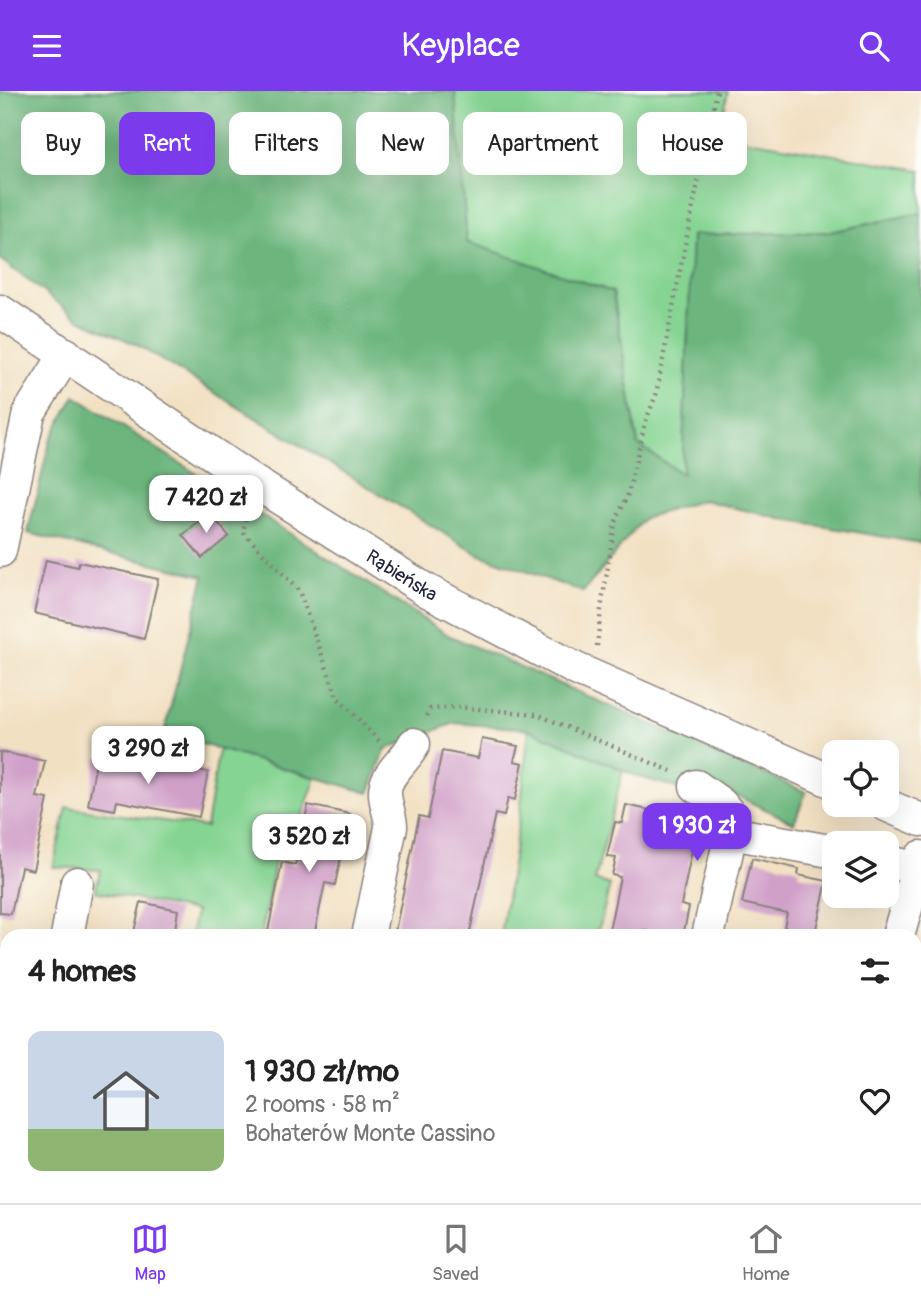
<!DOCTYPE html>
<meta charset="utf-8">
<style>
body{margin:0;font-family:Pangolin,sans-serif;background:#f2f2f2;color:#222;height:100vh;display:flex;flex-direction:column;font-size:26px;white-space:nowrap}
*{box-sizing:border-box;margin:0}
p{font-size:23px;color:#767676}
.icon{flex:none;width:38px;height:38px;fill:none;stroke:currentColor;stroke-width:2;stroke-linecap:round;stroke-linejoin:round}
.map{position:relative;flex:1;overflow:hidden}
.panel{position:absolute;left:0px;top:838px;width:922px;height:275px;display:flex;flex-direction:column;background:#fff;border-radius:21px 21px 0 0;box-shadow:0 7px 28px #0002}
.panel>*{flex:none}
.guide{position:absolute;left:21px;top:21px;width:880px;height:63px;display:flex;gap:14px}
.buttons{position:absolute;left:822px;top:649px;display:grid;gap:14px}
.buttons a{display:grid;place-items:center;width:77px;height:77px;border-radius:14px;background:#fff;box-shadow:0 7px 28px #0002;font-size:35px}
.price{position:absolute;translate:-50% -60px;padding:0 16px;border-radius:14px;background:#fff;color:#222;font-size:23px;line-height:46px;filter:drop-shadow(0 2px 4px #0008)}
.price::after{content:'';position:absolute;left:50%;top:42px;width:21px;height:16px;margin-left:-10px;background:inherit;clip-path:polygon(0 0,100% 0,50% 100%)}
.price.active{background:#7c3aed;color:#fff}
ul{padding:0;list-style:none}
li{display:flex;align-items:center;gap:21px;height:175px;padding:0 28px}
li span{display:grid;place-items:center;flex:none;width:196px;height:140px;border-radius:14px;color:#555}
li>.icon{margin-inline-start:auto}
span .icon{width:84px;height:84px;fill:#fffc;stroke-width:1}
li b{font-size:30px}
h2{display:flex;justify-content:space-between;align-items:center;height:84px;padding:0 28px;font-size:30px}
.tag{padding:0 24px;border-radius:14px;background:#fff;box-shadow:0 7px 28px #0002;font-size:24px;line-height:63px}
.tag.active{background:#7c3aed;color:#fff}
header{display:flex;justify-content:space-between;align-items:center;height:91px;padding:0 28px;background:#7c3aed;color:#fff;font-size:32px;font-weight:600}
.dock{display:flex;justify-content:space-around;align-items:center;height:98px;border-top:2px solid #e0e0e0;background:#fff;font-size:19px;color:#767676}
.dock a{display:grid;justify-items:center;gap:4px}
.dock .active{color:#7c3aed}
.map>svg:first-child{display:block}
</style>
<header><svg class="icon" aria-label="menu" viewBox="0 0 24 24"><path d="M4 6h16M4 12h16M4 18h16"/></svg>Keyplace<svg class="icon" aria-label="search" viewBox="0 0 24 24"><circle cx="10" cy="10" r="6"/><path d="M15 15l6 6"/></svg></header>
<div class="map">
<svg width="921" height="1112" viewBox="0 0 921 1112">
<rect width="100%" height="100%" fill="#fdfcf7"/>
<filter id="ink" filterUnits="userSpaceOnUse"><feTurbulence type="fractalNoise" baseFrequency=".0143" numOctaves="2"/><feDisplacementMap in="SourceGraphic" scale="14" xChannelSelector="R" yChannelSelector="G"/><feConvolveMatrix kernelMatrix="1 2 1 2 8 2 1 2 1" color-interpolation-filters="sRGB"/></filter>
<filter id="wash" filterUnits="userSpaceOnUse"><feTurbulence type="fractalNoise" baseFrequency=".00686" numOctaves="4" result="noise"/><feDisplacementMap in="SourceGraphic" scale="28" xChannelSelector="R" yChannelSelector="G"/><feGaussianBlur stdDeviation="1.57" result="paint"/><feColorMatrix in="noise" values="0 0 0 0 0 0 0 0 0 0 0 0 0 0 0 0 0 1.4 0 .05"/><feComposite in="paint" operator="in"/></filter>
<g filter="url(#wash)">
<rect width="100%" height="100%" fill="#f2e0c2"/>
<path fill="#86d493" stroke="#547b67" stroke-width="2" d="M0 0H728L720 44 921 79V122L829 141 702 144 689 213 682 383 638 354 613 201Z
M529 638 623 679 595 789 610 794 597 845H501L520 722Z
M219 658 316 687 295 743 280 745 261 845H191L196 820 95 800 101 779 53 776 67 716 206 736Z
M0 1027 7 1029V1106H273L272 1112H0Z"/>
<path fill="#6cb67d" stroke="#476c5c" stroke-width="2" d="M0 0H455L467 151 613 201 638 354 682 383 692 144 829 141 921 122V452L785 429 703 409 644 427 583 501 478 463 135 253 79 228 0 168Z
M75 305 450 545 806 701 794 732 727 700 694 702 636 685 529 638 455 632 386 658 369 702 164 642 204 485 28 442 50 349Z"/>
<g id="blocks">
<path fill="#d1a0c9" d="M210 422 229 445 202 467 183 444Z
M46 469 78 476 79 471 158 488 144 548 34 522Z
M482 648 518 655 514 670 523 672 515 709 508 707 504 725 495 723 469 845H394L419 725 428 727 442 660 478 667Z
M0 661 45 670 37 706 48 708 33 779 21 776 11 823 0 822Z
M97 666 125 671 126 666 208 681 199 726 117 710 115 719 88 714Z
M308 714 350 723 335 794 325 792 314 845H267L282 771 295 774Z
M626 714 663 722 658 742 694 749 681 814 689 816 683 845H668L646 840 645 845H608L620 786 612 784 616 767 607 766 615 731 622 732Z
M752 767 799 778 798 784 827 790 815 842 784 836 787 822 742 812Z
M141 811 178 819 174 845H133Z"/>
</g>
</g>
<g filter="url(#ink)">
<use href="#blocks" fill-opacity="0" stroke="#8a817e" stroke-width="2"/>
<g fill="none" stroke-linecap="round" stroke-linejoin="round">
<defs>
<g id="minor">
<path id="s1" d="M0 220 254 391 426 499 576 578 835 692"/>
<path d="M0 460 29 322 66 263"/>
<path d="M696 695 721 713 731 725V742L708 845"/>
<path d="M886 714 921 729"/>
<path d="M731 742 835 761"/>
<path d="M887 771 917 777"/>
<path d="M67 845 77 792"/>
<path d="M368 845 391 736C391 724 385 714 385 702 384 683 406 670 414 653"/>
<path d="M898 845 921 766"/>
<path d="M0 902 7 904"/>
<path d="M800 1106 825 1112"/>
<path d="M300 1112 301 1106"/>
</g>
</defs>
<use href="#minor" stroke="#8a817e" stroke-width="35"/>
<path stroke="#8a817e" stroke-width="4.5" stroke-dasharray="2 5" stroke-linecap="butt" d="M247 421 243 441 299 500 337 606 379 650
M597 555 601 518 615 432 628 403 645 332 656 304 684 159 717 0
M427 625 430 618 458 616 536 623 671 680"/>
<use href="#minor" stroke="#fff" stroke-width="32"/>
</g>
</g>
<g text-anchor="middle" stroke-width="6" stroke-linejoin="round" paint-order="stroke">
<g font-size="19" fill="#22223b" stroke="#fdfcf7">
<text dy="7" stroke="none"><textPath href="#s1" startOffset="481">Rąbieńska</textPath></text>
</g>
</g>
</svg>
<div class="buttons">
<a><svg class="icon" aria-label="locate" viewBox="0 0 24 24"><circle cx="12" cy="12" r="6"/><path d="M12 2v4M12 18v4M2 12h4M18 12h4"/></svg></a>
<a><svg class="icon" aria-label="layers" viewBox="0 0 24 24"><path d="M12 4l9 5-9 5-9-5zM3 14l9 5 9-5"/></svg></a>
</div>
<b class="price" style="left:206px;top:444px">7 420 zł</b>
<b class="price" style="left:148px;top:695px">3 290 zł</b>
<b class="price active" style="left:697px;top:772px">1 930 zł</b>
<b class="price" style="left:309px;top:783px">3 520 zł</b>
<div class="guide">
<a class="tag">Buy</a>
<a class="tag active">Rent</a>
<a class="tag">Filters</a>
<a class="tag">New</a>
<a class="tag">Apartment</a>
<a class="tag">House</a>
</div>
<section class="panel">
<h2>4 homes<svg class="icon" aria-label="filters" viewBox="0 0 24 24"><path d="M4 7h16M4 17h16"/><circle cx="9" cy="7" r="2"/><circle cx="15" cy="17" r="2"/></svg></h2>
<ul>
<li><span style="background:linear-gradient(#c9d6e8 70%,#8fb573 0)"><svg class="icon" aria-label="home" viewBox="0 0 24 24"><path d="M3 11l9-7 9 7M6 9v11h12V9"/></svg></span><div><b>1 930 zł/mo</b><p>2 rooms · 58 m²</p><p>Bohaterów Monte Cassino</p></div><svg class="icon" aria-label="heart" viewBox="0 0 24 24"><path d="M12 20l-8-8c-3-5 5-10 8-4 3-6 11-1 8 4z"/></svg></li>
</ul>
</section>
</div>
<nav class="dock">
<a class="active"><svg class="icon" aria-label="map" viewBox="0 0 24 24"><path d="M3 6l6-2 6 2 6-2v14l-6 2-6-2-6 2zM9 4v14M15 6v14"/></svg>Map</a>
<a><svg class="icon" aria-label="saved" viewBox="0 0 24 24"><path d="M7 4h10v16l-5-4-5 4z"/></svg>Saved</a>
<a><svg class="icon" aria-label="home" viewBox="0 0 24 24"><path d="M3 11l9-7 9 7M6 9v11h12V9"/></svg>Home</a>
</nav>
